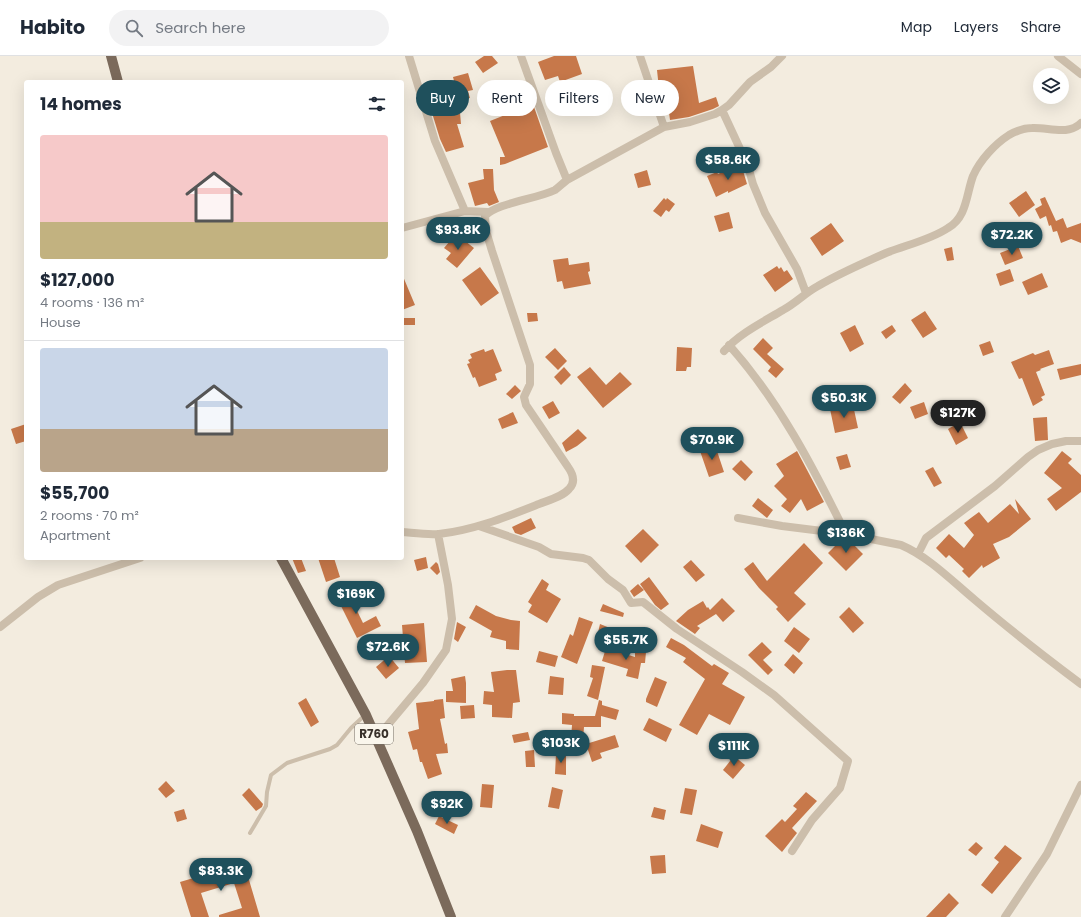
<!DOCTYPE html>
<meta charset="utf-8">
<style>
body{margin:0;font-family:Poppins,sans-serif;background:#f2f2f3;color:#1f2937;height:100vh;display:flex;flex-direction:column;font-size:15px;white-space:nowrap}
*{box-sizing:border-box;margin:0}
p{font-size:13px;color:#747a83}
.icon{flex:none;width:22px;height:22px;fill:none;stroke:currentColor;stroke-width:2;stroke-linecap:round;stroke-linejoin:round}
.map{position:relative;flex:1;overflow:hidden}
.details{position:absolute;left:24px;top:24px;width:380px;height:480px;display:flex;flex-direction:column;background:#fff;border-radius:4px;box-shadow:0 4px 16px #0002}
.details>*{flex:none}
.banner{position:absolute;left:416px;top:24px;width:380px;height:36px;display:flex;gap:8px}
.tools{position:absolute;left:1033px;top:12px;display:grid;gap:8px}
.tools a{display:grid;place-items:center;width:36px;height:36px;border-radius:50%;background:#fff;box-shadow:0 4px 16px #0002;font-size:20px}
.price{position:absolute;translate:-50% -34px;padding:0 9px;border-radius:14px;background:#1f505c;color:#fff;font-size:13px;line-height:26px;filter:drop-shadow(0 1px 2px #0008)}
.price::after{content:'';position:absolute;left:50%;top:24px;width:12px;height:9px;margin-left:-6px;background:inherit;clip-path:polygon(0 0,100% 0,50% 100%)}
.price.on{background:#222;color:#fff}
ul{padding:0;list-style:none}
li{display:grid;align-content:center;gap:8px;height:212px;padding:0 16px}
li+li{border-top:1px solid #e0e1e3}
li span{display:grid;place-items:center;height:124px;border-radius:4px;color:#555}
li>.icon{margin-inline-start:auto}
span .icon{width:72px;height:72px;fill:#fffc;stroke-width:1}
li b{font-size:17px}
h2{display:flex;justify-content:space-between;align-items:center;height:48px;padding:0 16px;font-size:17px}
.chip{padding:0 14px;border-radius:18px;background:#fff;box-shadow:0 4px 16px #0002;font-size:14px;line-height:36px}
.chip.on{background:#1f505c;color:#fff}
header{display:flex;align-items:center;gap:24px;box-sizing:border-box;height:56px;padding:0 20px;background:#fff;border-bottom:1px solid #e0e1e3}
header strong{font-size:19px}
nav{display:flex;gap:22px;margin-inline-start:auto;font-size:14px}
.search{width:280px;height:36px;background:#f2f2f3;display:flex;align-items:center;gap:10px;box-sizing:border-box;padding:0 14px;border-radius:22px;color:#747a83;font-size:15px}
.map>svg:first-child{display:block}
</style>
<header>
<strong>Habito</strong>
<div class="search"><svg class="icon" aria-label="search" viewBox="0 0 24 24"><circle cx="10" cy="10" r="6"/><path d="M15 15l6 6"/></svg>Search here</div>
<nav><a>Map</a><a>Layers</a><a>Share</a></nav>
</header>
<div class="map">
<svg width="1081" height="861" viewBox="0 0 1081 861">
<rect width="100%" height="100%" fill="#f3ecdf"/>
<path fill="#c7784a" d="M484 0H492L498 7 483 17 475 6Z
M554 0H576L582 18 560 26 558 20 545 24 538 6Z
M693 10 699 47 716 41 719 50 713 53 689 61 670 64 667 42H660L657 14Z
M468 17 473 34 468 35 470 42 459 44 453 21Z
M441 43V47L459 45 461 68H457L464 91 446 96 440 83 429 47V44Z
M533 48 548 91 505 108 500 109V101H505L490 65Z
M741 108 747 128 728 137V135L716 141 707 120 717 116 718 118 733 111 734 112Z
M483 113H493L494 134 499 146 489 150 487 147 475 150 468 127 484 123Z
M647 114 651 129 638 132 634 118Z
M1026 135 1035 149 1019 161 1009 147Z
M1045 141 1056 165 1063 162 1067 172 1081 167V187L1071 183 1061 187 1057 175 1053 176 1051 169 1049 170 1046 160 1040 163 1035 153 1042 149 1040 143Z
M664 142 666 144 667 142 675 148 669 156 666 154 661 161 653 155Z
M729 156 733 172 719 176 714 160Z
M831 167 844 185 822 200 810 182Z
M456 178 474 192 457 212 446 203 451 197 444 192Z
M1018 190 1023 202 1005 209 1000 197Z
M952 191 954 204 947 205 944 193Z
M568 202 569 209 589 206 590 215 588 216 591 228 564 233 562 225 557 226 553 204Z
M777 210 779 213 781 211 784 216 787 214 793 223 775 236 763 219Z
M480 211 499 237 481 250 462 224Z
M1010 213 1014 225 1000 230 996 218Z
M1042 217 1048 231 1028 239 1022 226Z
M402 218 415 249 402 254Z
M925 255 937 273 923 282 911 264Z
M527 257H537L538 265 528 266Z
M403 262H415V269H403Z
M855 269 864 288 850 296 840 277Z
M892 269 896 275 886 283 881 276Z
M763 282 773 292 767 298 784 313 776 322 768 315 771 311 753 293Z
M990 285 994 296 983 300 979 289Z
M677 291 692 292 691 311H687L686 315H676Z
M555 292 567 305 558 314 545 301Z
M484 293 485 296 493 293 502 315 495 318 497 324 479 331 475 321 473 322 467 308 470 307 468 304 472 302 470 298Z
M1049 294 1054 308 1040 313 1041 314 1036 316 1045 339 1041 341 1043 344 1033 350 1022 322 1019 323 1011 306 1033 297 1035 299Z
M1081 308V319L1060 324 1057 313Z
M564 311 571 319 561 329 554 321Z
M590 311 606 329 620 316 632 328 603 352 577 321Z
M905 327 912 335 900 348 892 341Z
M515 329 521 335 512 343 506 338Z
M553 345 560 357 549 363 542 351Z
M924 346 928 358 915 363 910 351Z
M853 349 858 372 835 377 830 353Z
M513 356 518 367 502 373 498 363Z
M1047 361 1048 384 1035 385 1033 362Z
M960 366 968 382 956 389 948 373Z
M26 368V385L16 388 11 373Z
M578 373 587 382 577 390 566 396 562 387Z
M715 389 724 416 709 421 700 395Z
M797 395 824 446 807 455 801 443 790 457 781 450 787 443 774 430 784 420 776 408Z
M1062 395 1072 403 1068 407 1081 419V436L1056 455 1047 443 1062 432 1044 417Z
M847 398 851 411 840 414 836 401Z
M741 404 753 416 745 425 732 413Z
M933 411 942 427 934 431 925 415Z
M758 442 773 454 767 462 752 450Z
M1015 443 1031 463 1009 481 993 488 1000 502 983 512 982 509 969 522 962 515 964 513 949 499 946 502 936 492 949 478 964 492 974 479 964 467 979 456 988 467 1010 448 1019 458Z
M531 462 536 472 521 479 515 477 512 471Z
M643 473 659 489 641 507 625 490Z
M842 483 849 484 863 498 846 515 828 497Z
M804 487 823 507 794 537 806 548 788 566 776 553 778 551 759 532 744 513 753 506 767 525Z
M426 501 428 512 417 515 414 504Z
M292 502H301L306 515 298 517Z
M318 502H334L340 521 326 526Z
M691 504 705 519 696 526 683 511Z
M436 506 438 508 440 516 437 519 430 512Z
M649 521 669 548 661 554 655 549 640 528Z
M542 523 549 528 546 534 561 543 547 567 528 556 532 549 528 546Z
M638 528 644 534 634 541 630 535Z
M346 532 363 567 376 560 381 570 357 582 335 538Z
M722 542 735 555 723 566 716 558 697 570 700 572 695 578 676 565 688 554 703 545 707 552 708 551 710 554Z
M603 548 624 557 623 561 600 555Z
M476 549 496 560 511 564 520 565 519 594 506 593V585L490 581 492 575 469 562Z
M849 551 864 567 853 577 839 561Z
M579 561 593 566 577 608 561 601 570 578 573 580Z
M457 566 466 571 458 586 454 583Z
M424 567 427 606 405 607 402 569Z
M600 568 615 574 609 590 596 585Z
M794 571 810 583 799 597 784 585Z
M671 582 684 589 712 610 714 608 729 617 722 628 745 641 730 669 709 658 697 679 679 669 705 623 683 606 686 602 666 591Z
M762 586 772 596 763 604 773 614 768 619 748 599Z
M606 592 635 601V596H646L645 607H641L638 623 626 620 628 613 602 605Z
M539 595 558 600 555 611 536 606Z
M793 598 803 607 794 618 784 609Z
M389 600 399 612 386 623 376 611Z
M592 609 605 611 598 644 587 640 593 622 590 621Z
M507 614H516L520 646 513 647 512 662 492 661V649L483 648 484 635 494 636 491 616Z
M465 620 466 627V647L446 646V635H453L451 623Z
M550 620 564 622 563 639 548 638Z
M655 621 667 626 657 651 646 646V643Z
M306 642 319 666 311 671 298 647Z
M443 643 445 662 440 663 445 688 447 687 448 697 436 698 442 718 428 723 422 706H420L417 693 413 694 408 676 419 673 416 647 434 645V644Z
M599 644 602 645V649L619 654 616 664 601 660V671H584L583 684 571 683 572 669 562 668V657L574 658V660H595Z
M474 649 475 662 461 663 460 650Z
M649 662 672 673 666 686 643 674Z
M528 676 530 684 514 687 512 679Z
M615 679 619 691 600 697 602 702 592 706 586 688Z
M534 694 535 711H526L525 695Z
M556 698H566V719L555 718Z
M734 700 745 709 733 723 723 714Z
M166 725 175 735 166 742 158 733Z
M482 728 494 729 492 752 480 751Z
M552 731 563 734 559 753 548 751Z
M249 732 263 748 262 751 256 755 242 739Z
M685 732 697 734 692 759 680 757Z
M806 736 817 745 792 772 797 777 782 796 765 780 782 763 785 766 797 753 793 750Z
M654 751 666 754 664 764 651 761Z
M184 753 187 763 177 766 174 756Z
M439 760 458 769 454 778 435 768Z
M701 768 723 776 718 792 696 785Z
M976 786 983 792 976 800 968 794Z
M1005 789 1022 802 992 838 981 829 999 806 994 802Z
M665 799 666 817 652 818 650 800Z
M244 807 260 861H219V859L242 852 234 827 201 837 209 861H191L180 826Z
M949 837 959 847 946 861H926Z"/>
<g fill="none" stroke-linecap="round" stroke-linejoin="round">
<path stroke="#ccbeab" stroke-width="4" d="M250 777 266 750 267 736 271 719 287 707 330 693 337 689 351 672 365 659"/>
<path stroke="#ccbeab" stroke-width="8" d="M409 0 435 85 465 155
M521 0 556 97 567 124
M640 0 664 71
M1058 0 1081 18
M722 54 748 110 753 128 765 157 797 213 806 237
M402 172 465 155 488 156
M729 289C779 345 813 411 846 478
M724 295C740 277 763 266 783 254 796 247 805 237 818 230 840 217 863 207 886 197 906 189 930 184 948 172 967 161 966 139 973 120 980 104 995 88 1009 79 1016 75 1023 72 1032 72 1048 71 1068 80 1081 67
M738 462 782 470 846 478 901 489C929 501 952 525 975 544 1009 573 1045 601 1081 628
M479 470 539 491 551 498 583 502 589 504 608 523 623 534 631 547 643 546 677 573 742 616 774 639 848 705 840 732 812 764 792 795
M402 476C414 477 427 479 439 478 474 474 506 461 539 448 549 444 562 441 569 433 576 426 573 418 568 411L526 349 524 341 530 328V309L492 195 486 175 485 160C496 147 537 143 555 134 559 131 563 127 567 124L664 71 690 66 715 58 722 54 729 49 750 26 771 11 782 0
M918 498 926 482 995 430 1028 401 1038 394 1052 388 1066 385H1081
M0 571 38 541 58 529 140 502
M376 683 423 627 446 594 452 563 448 529 438 478
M1005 861 1047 798 1081 729"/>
<path stroke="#7b6a5b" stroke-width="10" d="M111 0 118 26
M281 502 366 659 417 775 451 861"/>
</g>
<g text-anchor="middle" stroke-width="4" stroke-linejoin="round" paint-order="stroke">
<rect fill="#faf6ec" stroke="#736c64" stroke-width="1" x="355" y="668" width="38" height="20" rx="3"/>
<g font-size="12" font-weight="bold" fill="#39312a">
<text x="374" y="682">R760</text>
</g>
</g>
</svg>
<div class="tools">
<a><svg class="icon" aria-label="layers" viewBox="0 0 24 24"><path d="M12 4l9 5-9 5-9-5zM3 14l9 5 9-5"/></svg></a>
</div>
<b class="price" style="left:728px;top:125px">$58.6K</b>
<b class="price" style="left:458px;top:195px">$93.8K</b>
<b class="price" style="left:1012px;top:200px">$72.2K</b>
<b class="price" style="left:844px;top:363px">$50.3K</b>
<b class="price on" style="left:958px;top:378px">$127K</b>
<b class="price" style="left:712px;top:405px">$70.9K</b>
<b class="price" style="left:846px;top:498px">$136K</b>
<b class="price" style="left:356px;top:559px">$169K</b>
<b class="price" style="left:626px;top:605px">$55.7K</b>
<b class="price" style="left:388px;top:612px">$72.6K</b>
<b class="price" style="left:561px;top:708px">$103K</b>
<b class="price" style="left:734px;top:711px">$111K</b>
<b class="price" style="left:447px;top:769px">$92K</b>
<b class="price" style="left:221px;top:836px">$83.3K</b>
<div class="banner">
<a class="chip on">Buy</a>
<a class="chip">Rent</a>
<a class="chip">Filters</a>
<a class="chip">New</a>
</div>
<section class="details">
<h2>14 homes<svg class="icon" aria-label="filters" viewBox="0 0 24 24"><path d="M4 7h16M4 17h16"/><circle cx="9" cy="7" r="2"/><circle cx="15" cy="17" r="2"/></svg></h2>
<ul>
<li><span style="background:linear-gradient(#f6c9c9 70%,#c2b280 0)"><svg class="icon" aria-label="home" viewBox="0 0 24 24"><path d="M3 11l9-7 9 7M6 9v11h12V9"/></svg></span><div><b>$127,000</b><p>4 rooms · 136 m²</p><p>House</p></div></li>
<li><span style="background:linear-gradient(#c9d6e8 65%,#b9a48a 0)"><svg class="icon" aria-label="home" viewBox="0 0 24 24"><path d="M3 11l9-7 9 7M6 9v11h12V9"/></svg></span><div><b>$55,700</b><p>2 rooms · 70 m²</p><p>Apartment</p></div></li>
</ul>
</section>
</div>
